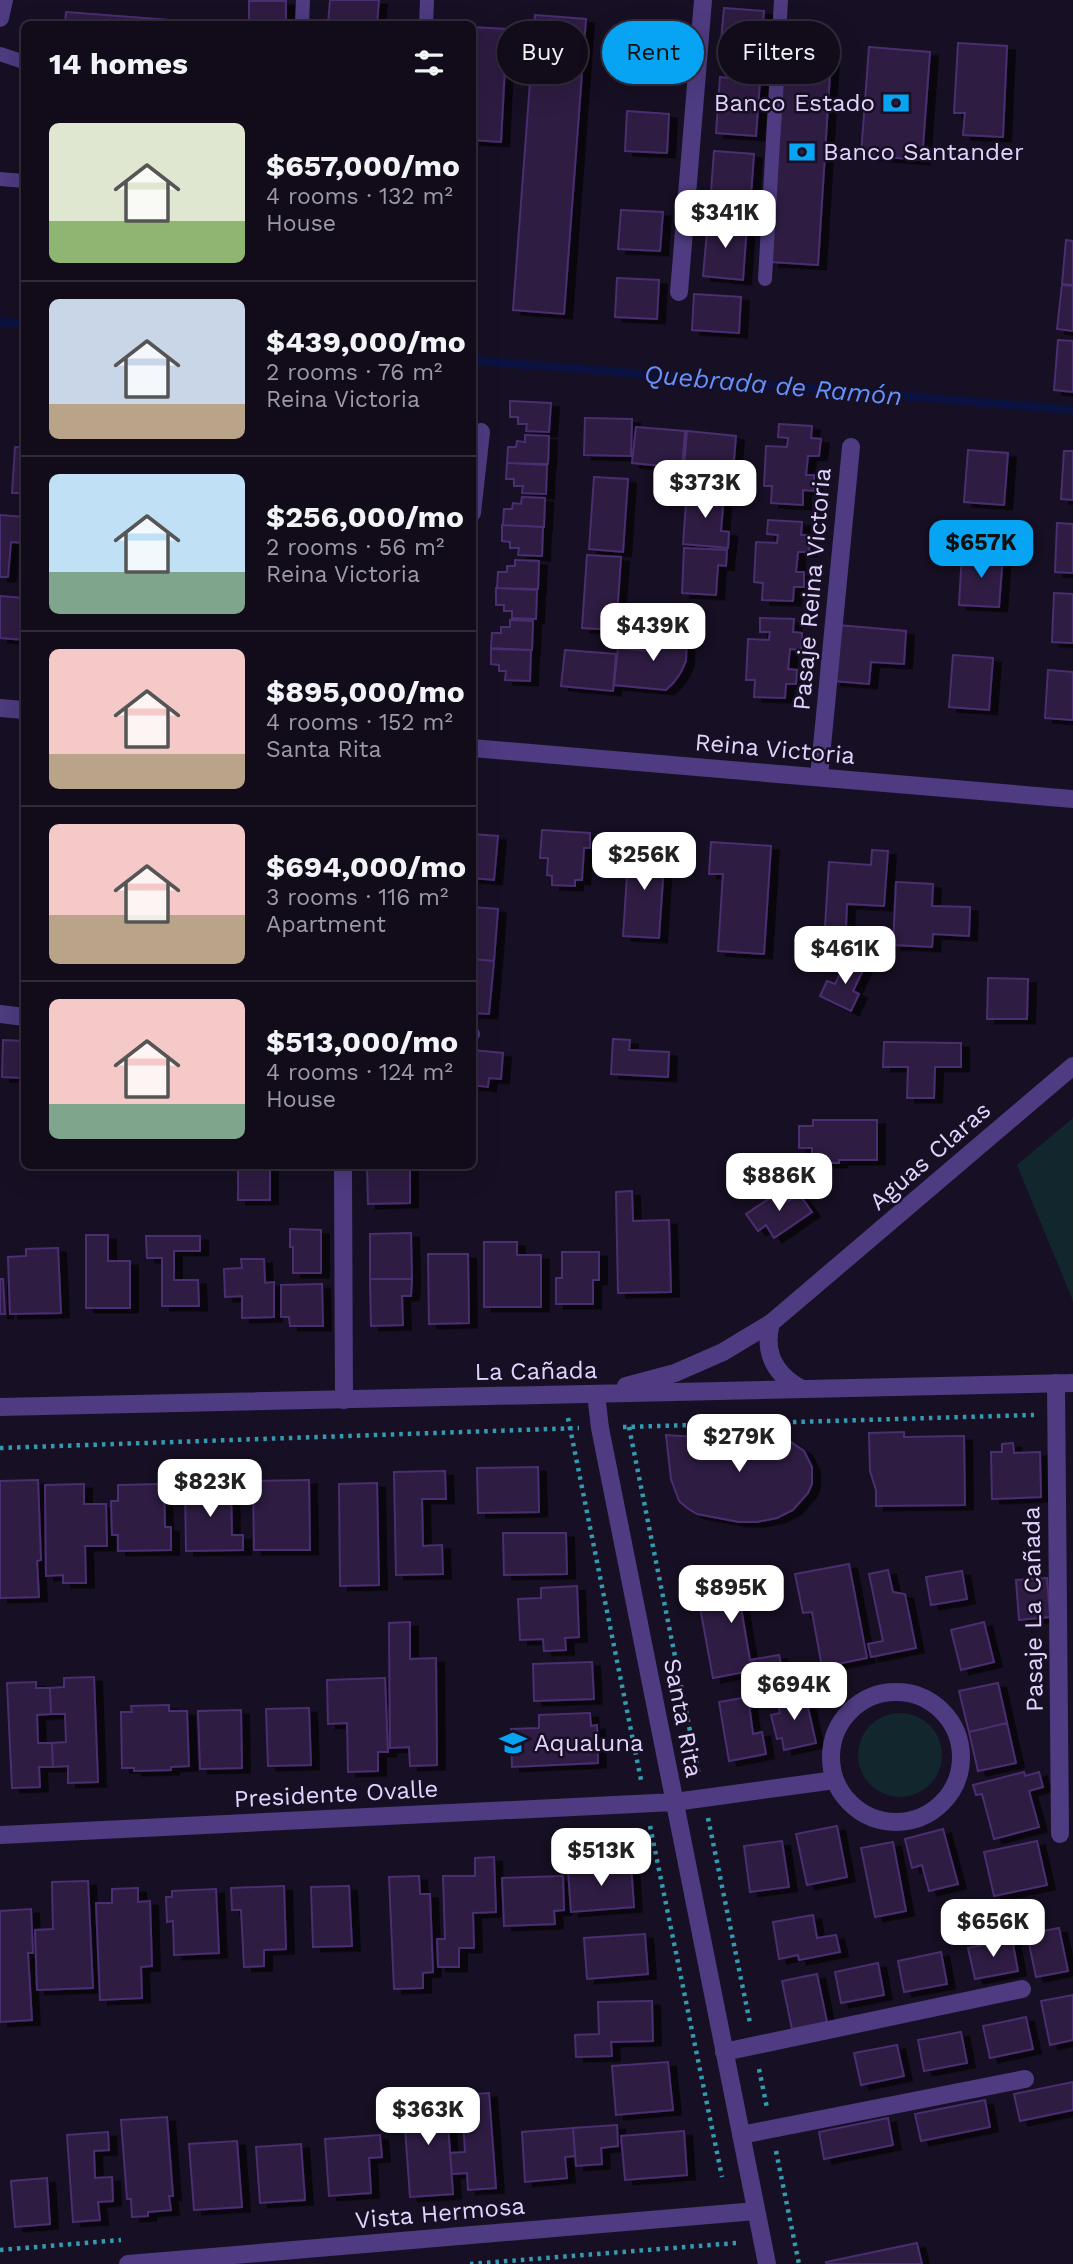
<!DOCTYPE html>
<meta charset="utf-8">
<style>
body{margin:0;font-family:"Work Sans",sans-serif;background:#1a1423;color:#f1f3f6;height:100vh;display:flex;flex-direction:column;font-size:26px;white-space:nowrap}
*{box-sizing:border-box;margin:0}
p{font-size:23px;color:#9c9ba2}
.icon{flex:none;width:38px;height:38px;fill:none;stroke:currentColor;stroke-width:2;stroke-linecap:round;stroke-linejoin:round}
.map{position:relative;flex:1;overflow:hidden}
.drawer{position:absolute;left:21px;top:21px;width:455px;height:1148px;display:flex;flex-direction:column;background:#110b1a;border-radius:10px;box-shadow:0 7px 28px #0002,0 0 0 2px #302b39}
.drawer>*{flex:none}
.guide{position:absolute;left:497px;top:21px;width:471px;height:63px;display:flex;gap:14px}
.price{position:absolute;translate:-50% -60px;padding:0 16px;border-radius:14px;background:#fff;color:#222;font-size:23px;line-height:46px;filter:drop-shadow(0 2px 4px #0008)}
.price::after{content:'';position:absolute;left:50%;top:42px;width:21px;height:16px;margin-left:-10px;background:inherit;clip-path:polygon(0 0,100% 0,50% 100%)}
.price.selected{background:#07a4f4;color:#111}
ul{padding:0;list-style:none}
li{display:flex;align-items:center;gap:21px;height:175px;padding:0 28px}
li+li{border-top:2px solid #302b39}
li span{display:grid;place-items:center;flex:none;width:196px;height:140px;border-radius:10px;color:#555}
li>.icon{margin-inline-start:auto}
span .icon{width:84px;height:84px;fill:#fffc;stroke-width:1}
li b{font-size:30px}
h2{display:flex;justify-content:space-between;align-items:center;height:84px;padding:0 28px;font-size:30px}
.chip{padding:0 24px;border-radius:32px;background:#110b1a;box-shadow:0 7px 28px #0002,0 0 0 2px #302b39;font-size:24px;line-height:63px}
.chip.selected{background:#07a4f4;color:#111}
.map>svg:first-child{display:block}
</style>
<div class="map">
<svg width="1073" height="2264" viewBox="0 0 1073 2264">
<defs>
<filter id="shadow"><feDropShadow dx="8" dy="4.5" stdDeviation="0" flood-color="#0009"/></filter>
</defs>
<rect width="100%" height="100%" fill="#170f23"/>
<path fill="#12272d" d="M1073 1118V1301L1017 1165Z
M858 1755a42 42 0 1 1 84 0a42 42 0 1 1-84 0Z"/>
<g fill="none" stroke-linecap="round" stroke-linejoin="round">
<path stroke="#0b1240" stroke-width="9" d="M0 322 24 324
M472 360 1073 410"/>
</g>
<path fill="#2d1b43" stroke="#4a2e6f" stroke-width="2" filter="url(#shadow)" d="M330 0H379L377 24H328Z
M249 1H286V24H249Z
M724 8 764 11 759 66 719 63Z
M66 12 222 24H65Z
M535 15 586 19 564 314 513 310Z
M472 27 507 29 501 142 472 140Z
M636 37 678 39 676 79 634 77Z
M786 39 832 42 818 265 771 262Z
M958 43 1007 46 1003 137 963 135 965 113H954Z
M869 47 930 52 922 160 861 155Z
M720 77 760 81 756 136 716 133Z
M627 111 669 114 667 153 625 151Z
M714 151 754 154 750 209 710 205Z
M621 210 663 212 660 251 618 249Z
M708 221 747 224 743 280 703 276Z
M1066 240 1073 241V285L1062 284Z
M617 278 659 280 657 319 615 317Z
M1062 285 1073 286V331L1057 329Z
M694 294 741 297 739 333 692 330Z
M1058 340 1073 341V392L1054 390Z
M510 401 551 403 549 432 526 431 527 424H518V417H510Z
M585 418 632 419 631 456 584 455Z
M779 424 812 426 811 438 821 439 819 456H808L806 475H814V491L803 490V505L771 503 772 486H764L766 446 787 447 788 438 778 437Z
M636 427 685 431 682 468 632 463Z
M687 431 736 436 733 472 684 467Z
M525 435 549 436 548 464 507 463 508 447H516L517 441 525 442Z
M15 447H24V493H12Z
M968 450 1008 453 1004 505 964 502Z
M1064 451H1073V500L1061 499Z
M507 463 547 465 546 494 522 493 523 486H514V479H506Z
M594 477 628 479 623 552 589 549Z
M687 491 724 494 721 531 729 532 728 548 683 544Z
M522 497 545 498 544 527 503 525 504 509H512L513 503 521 504Z
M0 515 24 517V543L11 542 8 577H0Z
M768 520 802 522 801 535H810L809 552H798L796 572H804V587H794L793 601 762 600 763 583 754 582 756 542 777 543 778 535 767 534Z
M1057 523 1073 524V573L1055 572Z
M502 525 543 527 542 556 518 555 519 548H510V542L502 541Z
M684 548 727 550 726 566 718 565 716 595 682 593Z
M962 552 1003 555 999 607 959 605Z
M587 555 621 557 616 630 582 628Z
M515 560 539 561 538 589 497 588 498 572H507V566H515Z
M496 588 537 590 536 619 512 618V611H504V605H496Z
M1054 593 1073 594V643L1052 642Z
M0 596 24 598V640L0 638Z
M760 618 794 619 793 632 802 633 801 650 790 649 788 669 797 670 796 684H786L785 698 754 697 755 680H746L748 639 769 640 770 632H760Z
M510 620 533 621 532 650 491 648 492 633H501V627H510Z
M838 625 906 631 904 664 871 662 869 684 833 681Z
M668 626 687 627 686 661 681 672 674 682 666 690 614 685 618 648 658 652 663 647Z
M491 649 531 650 530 681 505 680 506 671H499V665L491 664Z
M565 650 616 654 613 691 561 686Z
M953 655 993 658 989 710 949 707Z
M1048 670 1073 672V720L1045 718Z
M542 830 590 833V848H584L582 880H575V886L552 885V876L547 875 548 858H540Z
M472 834 498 836 494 880 472 878Z
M711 842 771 846 764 954 718 951 723 874H709Z
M629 846 665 849 659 938 623 936Z
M872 850 888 851 884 906 847 904 846 928 825 927 829 862 871 865Z
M896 882 933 884 932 906 970 907 969 936 933 934 932 947 893 945Z
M472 907 498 909 494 961 472 959Z
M848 957 865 966 853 991 859 994 851 1011 820 996 827 981 835 984Z
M472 959 494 961 489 1014 472 1013Z
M988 978 1028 979 1027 1019H987Z
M613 1039 630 1040 629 1050 669 1052 668 1077 611 1074Z
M3 1040 24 1041V1078L2 1077Z
M884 1042 961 1043V1067H935L934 1098H907L908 1067H883Z
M472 1050 503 1053 501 1079 489 1078 488 1087 472 1085Z
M813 1120H877V1160H839V1163H812V1148H799V1126H813Z
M238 1166H270V1200H238Z
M367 1166H410V1203L368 1204Z
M782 1190 789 1201 799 1194 812 1212 774 1238 766 1225 758 1231 746 1214Z
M632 1191 633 1221 669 1220 671 1292 618 1293 616 1192Z
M290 1229 321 1230V1273H293V1247H290Z
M411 1233 412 1279H370V1234Z
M86 1235H108V1261H130V1308H86Z
M146 1236H200V1251H174V1280H198L199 1306H162V1258H147Z
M484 1242H517V1255H541V1307H484Z
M58 1248 61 1313 10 1314 8 1257 26 1256V1249Z
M562 1252H599V1280H593V1304H556V1278H562Z
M428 1254H468L469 1323 429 1324Z
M241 1259H264L265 1283 274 1282V1317L242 1318V1296L225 1297 224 1269 242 1268Z
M0 1279H3L5 1314H0Z
M370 1279H412L411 1296H402L403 1325 371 1326Z
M322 1284 323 1326H290L289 1317H281V1285Z
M729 1429 764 1430 782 1436 804 1451 812 1467V1484L808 1493 793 1510 777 1518 757 1522H739L697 1514 687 1508 679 1501 671 1479 666 1435 696 1437Z
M904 1432V1437L964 1436 965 1505 876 1506V1490L870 1471 869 1433Z
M1013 1443 1014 1453 1040 1452 1041 1497 992 1499 991 1452H1002V1444Z
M538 1467 539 1512 478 1513 477 1468Z
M445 1471 446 1499H422L423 1546 442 1545 443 1574 396 1575 394 1472Z
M38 1480 41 1560 37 1561 39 1597 0 1598V1481Z
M309 1480 310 1550H254L253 1481Z
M377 1483 379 1585 340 1586 339 1484Z
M84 1484V1504H106L107 1546H85L86 1583H63V1575L46 1576 45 1485Z
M164 1484 165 1527H171V1550L118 1551V1535H112L111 1501H118V1485Z
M231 1485 232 1535H243V1550L186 1551 185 1486Z
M503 1533H566L567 1574 504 1575Z
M849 1564 867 1658 822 1667 812 1612 803 1613 795 1574Z
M888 1570 893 1592 905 1594 916 1648 871 1657 868 1644 883 1641 869 1574Z
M962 1571 967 1599 931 1605 926 1577Z
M729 1575 730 1584 768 1577 772 1596 740 1602 750 1660 779 1655 781 1665 713 1678 697 1591 712 1589 711 1578Z
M1047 1578 1050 1617 1019 1620 1016 1580Z
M577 1586 579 1637 565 1638 566 1650 544 1651 543 1639 520 1640 518 1599 541 1598V1588Z
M410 1622V1659L436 1658 437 1765 410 1766 409 1747 390 1748 389 1623Z
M984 1622 994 1662 961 1670 951 1630Z
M592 1662 594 1699 534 1701 533 1664Z
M94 1677 98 1782 68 1783V1766L53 1767 52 1743 66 1742 65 1714H51L50 1688 64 1687V1678Z
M385 1678 388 1752H378V1771L348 1772 347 1723 328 1724 327 1680Z
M36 1682V1688H50L51 1714 37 1715 38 1743H52L53 1767H39L40 1787 12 1788 7 1683Z
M998 1683 1007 1723 969 1732 959 1691Z
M804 1690 816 1743 784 1750 782 1738 777 1739 771 1715 780 1713 778 1705 787 1702 785 1694Z
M748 1697 753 1734 762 1732 766 1754 729 1761 719 1702Z
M169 1705V1711H187L189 1766 171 1767V1770L134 1771V1768H122L121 1712H132L131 1706Z
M309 1708 311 1765 268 1766 266 1709Z
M241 1710 242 1768 200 1769 198 1711Z
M590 1713 591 1726 597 1725 598 1763 512 1767 511 1729 539 1728V1715Z
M1007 1723 1016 1763 978 1771 969 1732Z
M1024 1772 1025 1776 1039 1772 1043 1787 1029 1791 1039 1827 994 1839 982 1794 976 1795 973 1785Z
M837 1826 847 1877 807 1885 796 1834Z
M943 1829 958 1884 929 1891 922 1865 912 1868 905 1839Z
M782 1841 789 1887 750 1892 744 1846Z
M1037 1841 1047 1885 994 1896 984 1852Z
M893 1842 906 1911 875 1917 861 1848Z
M494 1857 496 1912 473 1913 474 1948H459V1967H438L437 1939H445L443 1876H475V1858Z
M631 1865 634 1907 571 1912 568 1870Z
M419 1876 420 1894H430L433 1972 423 1973V1988L394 1989 389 1877Z
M563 1876 564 1910 554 1911 555 1924 504 1926 502 1878Z
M88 1881 93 1988 37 1990 35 1930 53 1929 52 1882Z
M284 1886 286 1949 264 1950V1966L244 1967 241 1910H232L231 1888Z
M349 1886 352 1946 313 1947 311 1887Z
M138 1888V1902L150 1901 152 1966 141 1967 142 1998 100 2000 96 1903H112V1889Z
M216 1889 219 1953 174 1955 173 1921 167 1922 166 1897H172V1891Z
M31 1909 33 1953H28L32 2020 0 2022V1911Z
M813 1915 817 1938 836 1935 840 1952 799 1960 798 1955 779 1959 773 1922Z
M1059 1928 1068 1971 1036 1977 1027 1934Z
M645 1934 648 1974 587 1979 584 1938Z
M1012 1939 1018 1971 975 1979 968 1948Z
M941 1952 947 1984 904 1992 898 1961Z
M878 1963 884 1995 841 2003 835 1972Z
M817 1974 827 2022 792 2029 782 1981Z
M1073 1995V2040L1050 2045 1041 2001Z
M652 2001 653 2041 611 2042 612 2056 576 2057 575 2035 599 2034 598 2002Z
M1026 2017 1033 2049 990 2058 983 2026Z
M961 2032 967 2063 924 2071 918 2040Z
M897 2045 904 2076 861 2085 854 2053Z
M668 2062 673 2110 616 2115 612 2066Z
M1073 2082V2110L1020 2121 1014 2094Z
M489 2093 496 2188 468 2190 467 2173 452 2174 450 2153 465 2152 463 2119 448 2120 446 2096Z
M446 2096 453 2194 410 2197 403 2100Z
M985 2100 990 2127 921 2141 915 2114Z
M167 2117 173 2196H169L171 2210 148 2212V2216L132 2217 131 2199H127L121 2120Z
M888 2118 893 2145 824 2159 819 2132Z
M617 2125 618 2146 601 2148 602 2164 576 2166 573 2128Z
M573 2128 575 2156 565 2157 567 2178 525 2182 522 2132Z
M684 2131 687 2175 625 2180 621 2136Z
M108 2132 109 2150 94 2151 95 2178 112 2177 113 2201 98 2202 100 2220 73 2222 67 2135Z
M380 2135 382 2157 369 2158 371 2193 329 2196 325 2139Z
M237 2141 242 2207 194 2210 189 2144Z
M301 2144 305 2200 260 2203 256 2147Z
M47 2178 50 2224 15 2227 11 2181Z
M917 2243 922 2264H826V2262Z"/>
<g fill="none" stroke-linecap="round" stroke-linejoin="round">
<path stroke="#329bb1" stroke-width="4.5" stroke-dasharray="3.5 5" stroke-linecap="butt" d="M568 1418 641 1780
M623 1427 1034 1415
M629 1427 699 1776
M0 1448 579 1428
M708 1818 750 2023
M650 1826 722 2177
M759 2069 767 2108
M776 2151 799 2264
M0 2250 121 2240
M470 2264 736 2243"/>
<path stroke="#4e3b81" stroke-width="14" d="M302 24 303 0
M426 24 427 0
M0 54 24 62
M0 179 24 181
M765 279 781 0
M472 1034H473"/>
<path stroke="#4e3b81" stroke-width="18" d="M679 292 703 0
M472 513 481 432
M0 708 24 710
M472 748 1073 799
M819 777 851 447
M0 1014 24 1017
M343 1169 344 1400
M1056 1383 1060 1834
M596 1394 600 1428 767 2264
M831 1757a65 65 0 1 1 130 0a65 65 0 1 1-130 0Z
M0 1835 675 1802 835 1780
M724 2052 1022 1989
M741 2135 1025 2079
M128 2264 756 2211"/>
<path stroke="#4e3b81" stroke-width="18" d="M0 18 4 0
M771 1323C763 1353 775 1375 802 1389
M626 1386 675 1373 723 1352 771 1323 1073 1066
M0 1407 1073 1383"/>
</g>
<defs>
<symbol id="bank-bare" viewBox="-9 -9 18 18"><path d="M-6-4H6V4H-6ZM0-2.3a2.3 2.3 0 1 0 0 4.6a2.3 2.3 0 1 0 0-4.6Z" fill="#07a4f4" stroke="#170f23" stroke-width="2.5" paint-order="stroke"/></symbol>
<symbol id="school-bare" viewBox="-9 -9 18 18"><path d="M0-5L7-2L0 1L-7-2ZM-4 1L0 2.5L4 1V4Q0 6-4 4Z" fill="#07a4f4" stroke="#170f23" stroke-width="2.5" paint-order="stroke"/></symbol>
</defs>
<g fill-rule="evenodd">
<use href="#bank-bare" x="877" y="84" width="38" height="38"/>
<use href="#bank-bare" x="783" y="133" width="38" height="38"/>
<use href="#school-bare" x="494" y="1724" width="38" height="38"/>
</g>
<g text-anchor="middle" stroke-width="5" stroke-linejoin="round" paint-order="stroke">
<g font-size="24" fill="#e2d2fe" stroke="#170f23" text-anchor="start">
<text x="875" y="111" text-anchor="end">Banco Estado</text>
<text x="823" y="160">Banco Santander</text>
<text x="534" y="1751">Aqualuna</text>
</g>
<g font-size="24" fill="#e2d2fe" stroke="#170f23">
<text transform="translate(812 589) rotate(-85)" y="8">Pasaje Reina Victoria</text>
<text transform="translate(775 749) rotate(5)" y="8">Reina Victoria</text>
<text transform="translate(930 1156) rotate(-41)" y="8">Aguas Claras</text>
<text transform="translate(536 1371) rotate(-1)" y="8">La Cañada</text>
<text transform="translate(1033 1609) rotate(-91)" y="8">Pasaje La Cañada</text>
<text transform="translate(683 1718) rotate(79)" y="8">Santa Rita</text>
<text transform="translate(336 1794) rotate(-3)" y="8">Presidente Ovalle</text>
<text transform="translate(440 2213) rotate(-5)" y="8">Vista Hermosa</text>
</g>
<g font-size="26" font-style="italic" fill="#6490fa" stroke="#170f23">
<text transform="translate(773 385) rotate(5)" y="9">Quebrada de Ramón</text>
</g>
</g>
</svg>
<b class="price" style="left:725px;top:250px">$341K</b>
<b class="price" style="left:705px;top:520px">$373K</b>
<b class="price selected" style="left:981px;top:580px">$657K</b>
<b class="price" style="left:653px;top:663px">$439K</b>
<b class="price" style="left:644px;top:892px">$256K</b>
<b class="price" style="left:845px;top:986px">$461K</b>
<b class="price" style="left:779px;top:1213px">$886K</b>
<b class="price" style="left:739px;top:1474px">$279K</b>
<b class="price" style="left:210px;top:1519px">$823K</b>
<b class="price" style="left:731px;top:1625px">$895K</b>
<b class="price" style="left:794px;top:1722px">$694K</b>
<b class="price" style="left:601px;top:1888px">$513K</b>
<b class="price" style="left:993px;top:1959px">$656K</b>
<b class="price" style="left:428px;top:2147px">$363K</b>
<div class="guide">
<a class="chip">Buy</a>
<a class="chip selected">Rent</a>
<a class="chip">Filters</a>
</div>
<section class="drawer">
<h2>14 homes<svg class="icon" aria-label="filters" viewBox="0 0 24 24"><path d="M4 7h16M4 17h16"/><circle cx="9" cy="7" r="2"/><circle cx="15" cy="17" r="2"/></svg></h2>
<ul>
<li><span style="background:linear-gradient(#dfe7d0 70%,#8fb573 0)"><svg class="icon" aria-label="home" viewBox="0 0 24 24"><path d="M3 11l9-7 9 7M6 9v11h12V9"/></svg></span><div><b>$657,000/mo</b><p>4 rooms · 132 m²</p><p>House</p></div></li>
<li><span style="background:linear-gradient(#c9d6e8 75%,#b9a48a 0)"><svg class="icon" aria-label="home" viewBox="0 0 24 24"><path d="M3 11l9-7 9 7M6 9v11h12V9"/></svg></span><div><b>$439,000/mo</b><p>2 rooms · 76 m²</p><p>Reina Victoria</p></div></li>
<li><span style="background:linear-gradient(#bfe0f5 70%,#7fa58c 0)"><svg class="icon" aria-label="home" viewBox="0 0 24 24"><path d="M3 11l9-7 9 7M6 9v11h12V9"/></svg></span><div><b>$256,000/mo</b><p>2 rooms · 56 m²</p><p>Reina Victoria</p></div></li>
<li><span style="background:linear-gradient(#f6c9c9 75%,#b9a48a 0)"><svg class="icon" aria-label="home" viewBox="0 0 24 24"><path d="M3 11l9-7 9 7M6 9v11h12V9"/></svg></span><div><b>$895,000/mo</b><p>4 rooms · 152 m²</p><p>Santa Rita</p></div></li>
<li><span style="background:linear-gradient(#f6c9c9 65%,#b9a48a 0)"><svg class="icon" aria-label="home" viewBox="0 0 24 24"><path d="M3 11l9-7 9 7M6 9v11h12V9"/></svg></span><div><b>$694,000/mo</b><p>3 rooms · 116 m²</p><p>Apartment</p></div></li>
<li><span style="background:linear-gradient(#f6c9c9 75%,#7fa58c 0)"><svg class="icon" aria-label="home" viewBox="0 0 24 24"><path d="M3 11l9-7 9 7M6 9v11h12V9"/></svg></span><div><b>$513,000/mo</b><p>4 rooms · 124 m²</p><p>House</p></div></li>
</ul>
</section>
</div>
